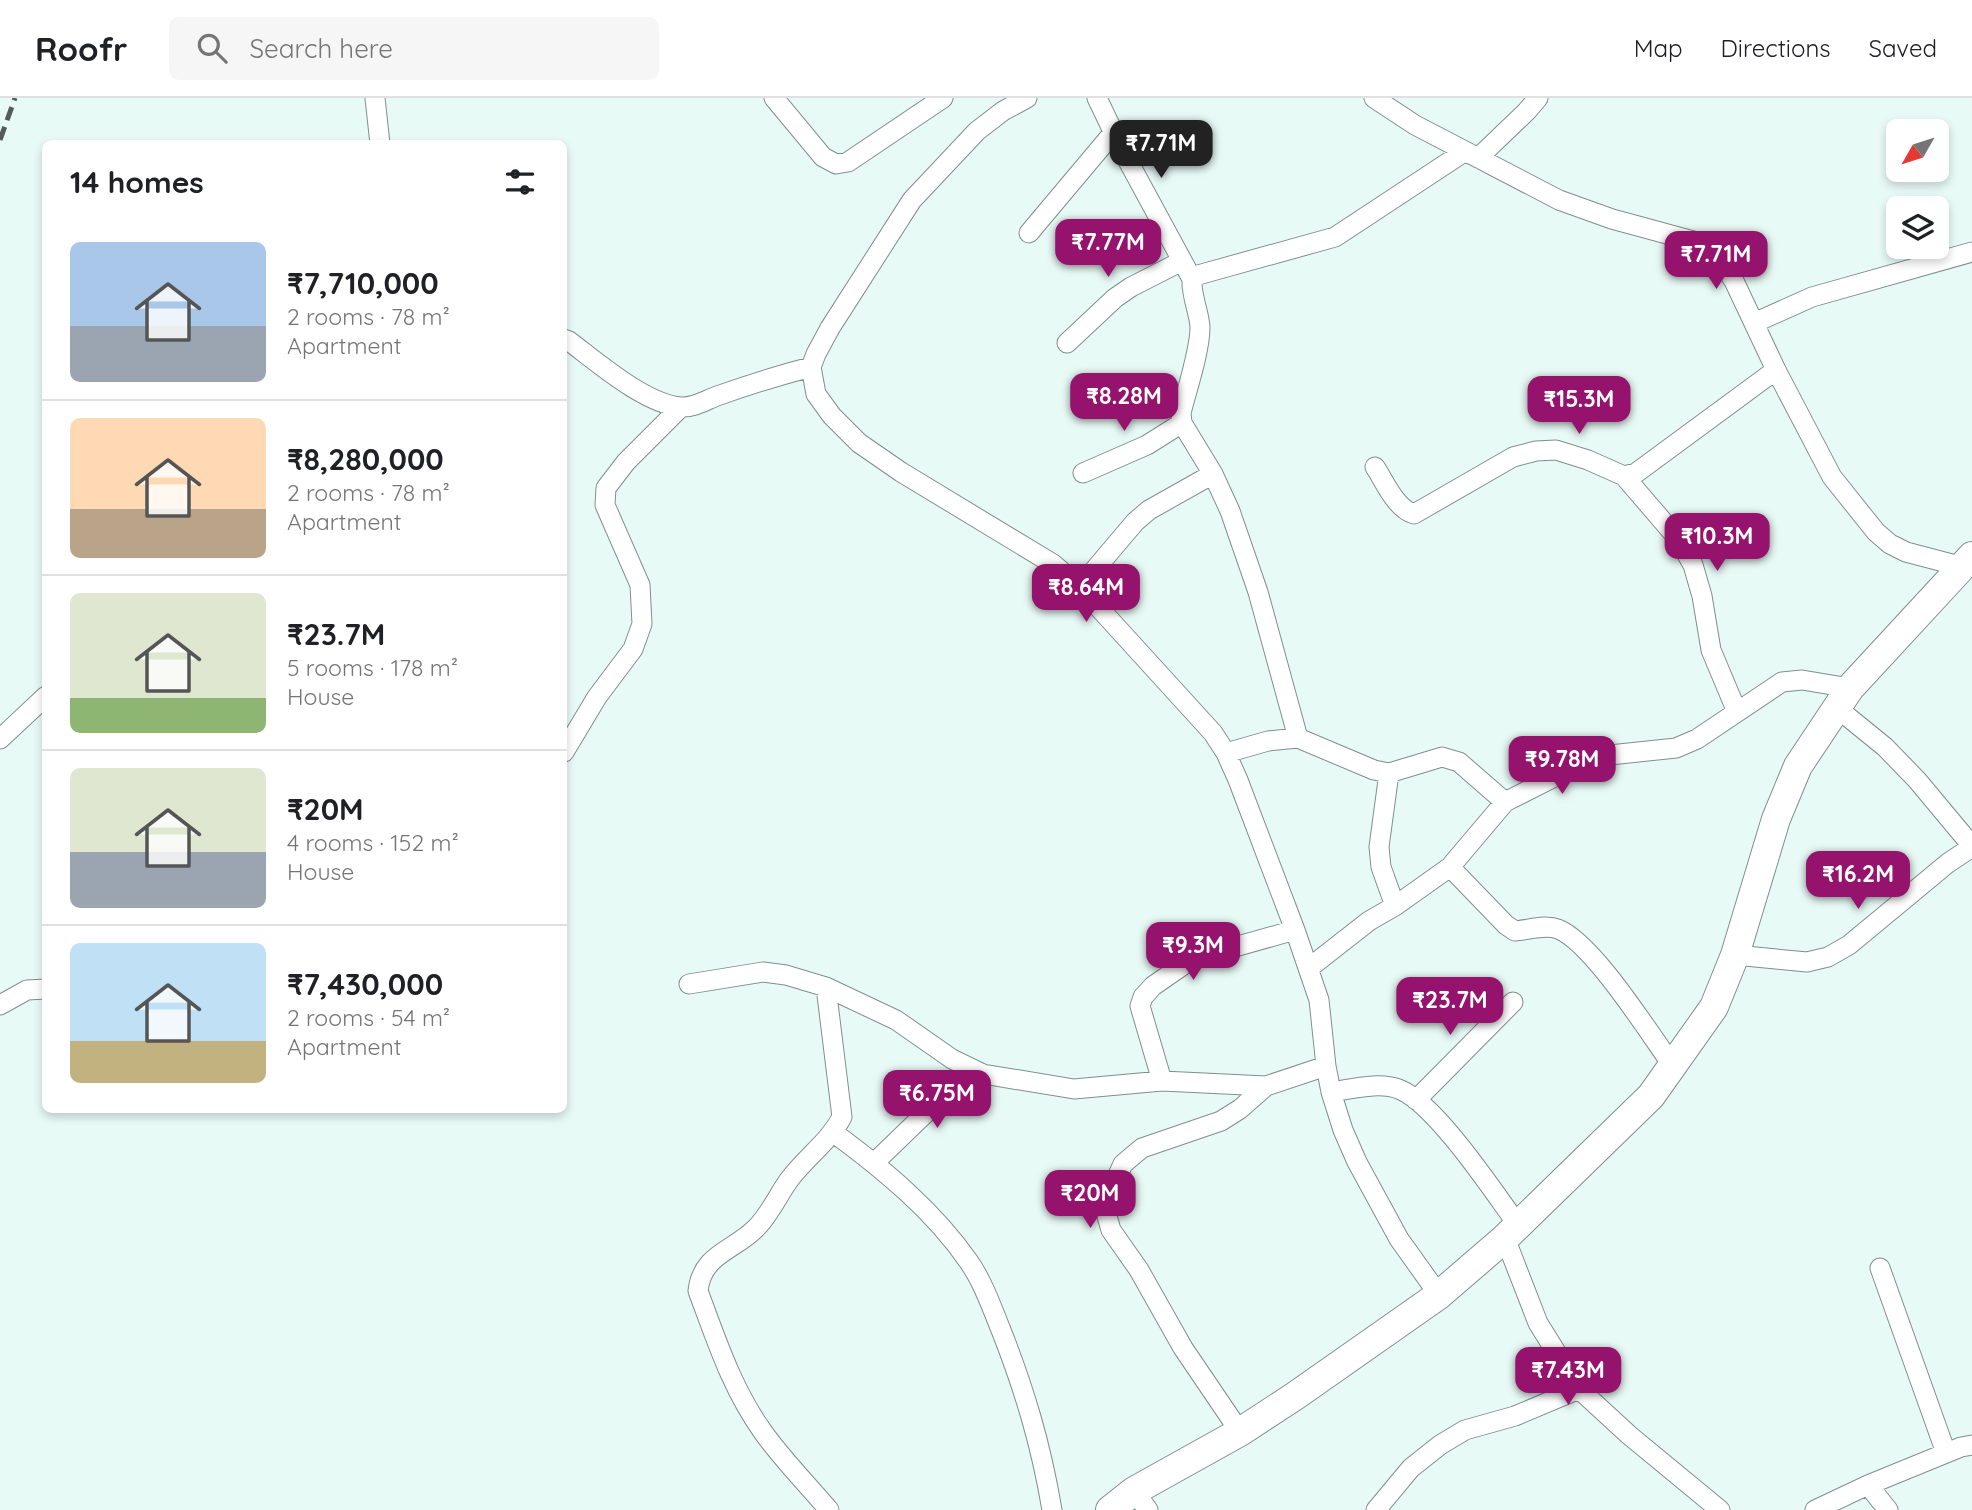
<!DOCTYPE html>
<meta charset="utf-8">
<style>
body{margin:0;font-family:Quicksand,sans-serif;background:#f6f6f6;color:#202124;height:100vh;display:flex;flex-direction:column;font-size:26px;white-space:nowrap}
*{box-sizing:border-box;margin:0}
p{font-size:23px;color:#757577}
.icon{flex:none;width:38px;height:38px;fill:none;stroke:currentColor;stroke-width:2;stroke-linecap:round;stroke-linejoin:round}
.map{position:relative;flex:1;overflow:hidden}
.drawer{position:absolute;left:42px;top:42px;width:525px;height:973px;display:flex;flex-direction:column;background:#fff;border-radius:10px;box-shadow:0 4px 10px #0003}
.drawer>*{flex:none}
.needle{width:46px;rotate:231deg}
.controls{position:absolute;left:1886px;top:21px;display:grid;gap:14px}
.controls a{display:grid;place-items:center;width:63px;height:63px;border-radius:10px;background:#fff;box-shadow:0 4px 10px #0003;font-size:35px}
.price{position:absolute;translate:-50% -60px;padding:0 16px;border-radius:14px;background:#95136c;color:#fff;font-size:23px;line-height:46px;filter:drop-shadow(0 2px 4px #0008)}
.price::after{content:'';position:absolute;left:50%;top:42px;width:21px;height:16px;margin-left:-10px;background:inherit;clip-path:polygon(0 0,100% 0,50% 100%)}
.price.current{background:#222;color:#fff}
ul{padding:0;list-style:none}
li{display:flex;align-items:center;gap:21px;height:175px;padding:0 28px}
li+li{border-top:2px solid #e0e0e0}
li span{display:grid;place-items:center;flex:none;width:196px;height:140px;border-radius:10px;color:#555}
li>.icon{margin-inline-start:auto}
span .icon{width:84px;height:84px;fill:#fffc;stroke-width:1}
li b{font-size:30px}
h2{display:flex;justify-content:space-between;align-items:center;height:84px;padding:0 28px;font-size:30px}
header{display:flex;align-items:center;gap:42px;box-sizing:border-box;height:98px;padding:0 35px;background:#fff;border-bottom:2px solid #e0e0e0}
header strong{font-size:33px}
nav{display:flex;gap:38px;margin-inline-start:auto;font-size:24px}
.search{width:490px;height:63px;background:#f6f6f6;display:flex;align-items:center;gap:18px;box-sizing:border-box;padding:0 24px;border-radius:10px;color:#757577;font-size:26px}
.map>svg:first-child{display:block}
</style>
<header>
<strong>Roofr</strong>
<div class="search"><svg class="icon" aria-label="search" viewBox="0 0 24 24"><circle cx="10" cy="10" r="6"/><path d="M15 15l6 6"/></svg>Search here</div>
<nav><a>Map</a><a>Directions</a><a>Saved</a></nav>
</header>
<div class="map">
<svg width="1972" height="1412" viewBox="0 0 1972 1412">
<rect width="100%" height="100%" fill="#e8faf6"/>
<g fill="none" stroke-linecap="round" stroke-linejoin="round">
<defs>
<path id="street" d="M375 0 380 46
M774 0 823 59 836 66 848 64 943 0
M1027 0 1003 13 977 33 912 102 830 230 816 256 811 269 816 296 832 318 859 345 901 374 1053 466 1080 489 1213 635 1226 655 1238 682 1295 832 1319 902 1326 968 1331 994 1343 1032 1357 1064 1399 1141 1439 1197
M1097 0 1120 48 1192 181
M1374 0 1415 27 1559 102 1612 121 1704 146 1716 155 1734 183 1776 272 1832 379 1876 434 1890 446 1906 454 1963 469
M1478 60 1527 13 1538 0
M1029 135 1113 35
M1754 225 1812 199 1972 154
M564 241 569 243C597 264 645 306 681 309 694 310 706 302 717 298 748 287 780 277 811 269
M1067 245 1115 200 1131 189 1182 163
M1375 369C1385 384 1396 411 1414 416L1513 359 1536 353 1556 352 1588 362 1624 378 1636 375 1776 272
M1083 375 1147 347 1182 325
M1624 378 1679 442 1693 467 1702 498 1711 552 1737 614
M1080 489 1135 424 1149 412 1213 376
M1837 610 1885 649 1917 682 1972 748
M1298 640 1258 494 1230 413 1213 376 1182 325 1181 315C1187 291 1200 253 1200 229 1199 213 1191 198 1192 181L1198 177 1335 139 1464 54
M0 641 46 598
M564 654 597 599 633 551 642 526 640 487 605 407 606 390 626 364 681 309
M1226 655 1268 643 1298 640 1374 672 1389 675 1442 659 1459 664 1505 704
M1389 675 1379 749 1381 769 1395 808
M1450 769 1506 827 1515 833C1529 832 1545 826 1558 831 1593 845 1649 935 1673 968
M1735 857 1807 864 1828 859 1849 847 1948 765 1972 749
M1309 870 1369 823 1395 808 1450 769 1505 704 1578 667 1610 657 1676 650 1697 641 1782 584 1802 582 1850 590
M689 886 763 874 786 877 826 889 896 922 952 961 983 976 1074 991 1162 983 1266 988 1326 968
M826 889 842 1019C829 1044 806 1059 789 1082 778 1097 769 1118 755 1131 733 1153 702 1156 698 1193 716 1241 732 1291 763 1334 782 1361 807 1386 829 1412
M0 907 27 892 46 891
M1162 983 1140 908 1143 899 1153 888 1192 861 1295 832
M1331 994C1352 991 1380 983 1401 992 1437 1008 1493 1093 1518 1127
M1416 1002 1513 904
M834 1035C883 1071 934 1113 969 1164 983 1184 992 1210 1001 1232 1025 1293 1041 1347 1052 1412
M874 1065 933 1008 983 976
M1505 1140 1538 1225 1579 1291 1629 1337 1720 1412
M1880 1170 1946 1355
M1240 1334 1183 1250 1139 1172 1111 1132 1106 1115 1109 1097 1123 1066 1142 1050 1221 1023 1240 1011 1266 988
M1868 1387 1888 1412
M1134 1393 1148 1412
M1376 1412 1411 1370 1440 1347 1465 1332 1515 1318 1579 1291
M1815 1412 1868 1387 1961 1349 1972 1347"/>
<path id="secondary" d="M1110 1412 1134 1393 1240 1334 1295 1298 1439 1197 1505 1140 1651 998 1714 909 1735 857 1776 721 1798 668 1850 590 1972 458"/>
</defs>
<use href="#street" stroke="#7f908c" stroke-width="21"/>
<use href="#secondary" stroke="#7f908c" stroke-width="30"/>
<use href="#street" stroke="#fff" stroke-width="19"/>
<use href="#secondary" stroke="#fff" stroke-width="28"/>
<path stroke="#535c5a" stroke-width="5" stroke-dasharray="14 7" stroke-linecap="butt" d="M0 42 15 0"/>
</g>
</svg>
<div class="controls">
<a><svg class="needle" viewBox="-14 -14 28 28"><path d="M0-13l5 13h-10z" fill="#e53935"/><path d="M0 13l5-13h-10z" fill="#757577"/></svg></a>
<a><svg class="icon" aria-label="layers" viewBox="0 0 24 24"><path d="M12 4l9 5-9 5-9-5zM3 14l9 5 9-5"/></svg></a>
</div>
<b class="price current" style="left:1161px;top:82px">₹7.71M</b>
<b class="price" style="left:1108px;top:181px">₹7.77M</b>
<b class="price" style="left:1716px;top:193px">₹7.71M</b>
<b class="price" style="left:1124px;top:335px">₹8.28M</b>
<b class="price" style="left:1579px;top:338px">₹15.3M</b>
<b class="price" style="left:1717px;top:475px">₹10.3M</b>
<b class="price" style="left:1086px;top:526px">₹8.64M</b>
<b class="price" style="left:1562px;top:698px">₹9.78M</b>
<b class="price" style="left:1858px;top:813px">₹16.2M</b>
<b class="price" style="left:1193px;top:884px">₹9.3M</b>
<b class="price" style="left:1450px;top:939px">₹23.7M</b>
<b class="price" style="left:937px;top:1032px">₹6.75M</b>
<b class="price" style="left:1090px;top:1132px">₹20M</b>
<b class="price" style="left:1568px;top:1309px">₹7.43M</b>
<section class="drawer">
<h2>14 homes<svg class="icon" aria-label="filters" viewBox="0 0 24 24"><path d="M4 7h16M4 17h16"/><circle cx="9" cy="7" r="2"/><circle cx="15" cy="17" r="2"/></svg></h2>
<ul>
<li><span style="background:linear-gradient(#a9c7e8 60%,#9aa5b1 0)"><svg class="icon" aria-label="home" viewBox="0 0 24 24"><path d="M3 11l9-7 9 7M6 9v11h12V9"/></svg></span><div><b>₹7,710,000</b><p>2 rooms · 78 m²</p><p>Apartment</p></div></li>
<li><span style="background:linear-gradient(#ffd9b3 65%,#b9a48a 0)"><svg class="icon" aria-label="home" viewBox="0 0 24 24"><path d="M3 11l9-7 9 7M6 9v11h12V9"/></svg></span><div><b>₹8,280,000</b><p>2 rooms · 78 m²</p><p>Apartment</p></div></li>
<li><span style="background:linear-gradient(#dfe7d0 75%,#8fb573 0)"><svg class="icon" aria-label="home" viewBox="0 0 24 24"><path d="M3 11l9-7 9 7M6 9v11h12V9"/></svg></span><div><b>₹23.7M</b><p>5 rooms · 178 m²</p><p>House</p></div></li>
<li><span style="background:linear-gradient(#dfe7d0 60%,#9aa5b1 0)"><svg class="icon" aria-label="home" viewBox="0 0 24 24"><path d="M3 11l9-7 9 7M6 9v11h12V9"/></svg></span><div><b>₹20M</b><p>4 rooms · 152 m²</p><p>House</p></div></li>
<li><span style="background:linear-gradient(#bfe0f5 70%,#c2b280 0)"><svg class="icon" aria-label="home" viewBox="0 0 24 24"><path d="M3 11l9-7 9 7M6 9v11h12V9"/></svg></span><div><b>₹7,430,000</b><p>2 rooms · 54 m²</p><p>Apartment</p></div></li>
</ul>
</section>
</div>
